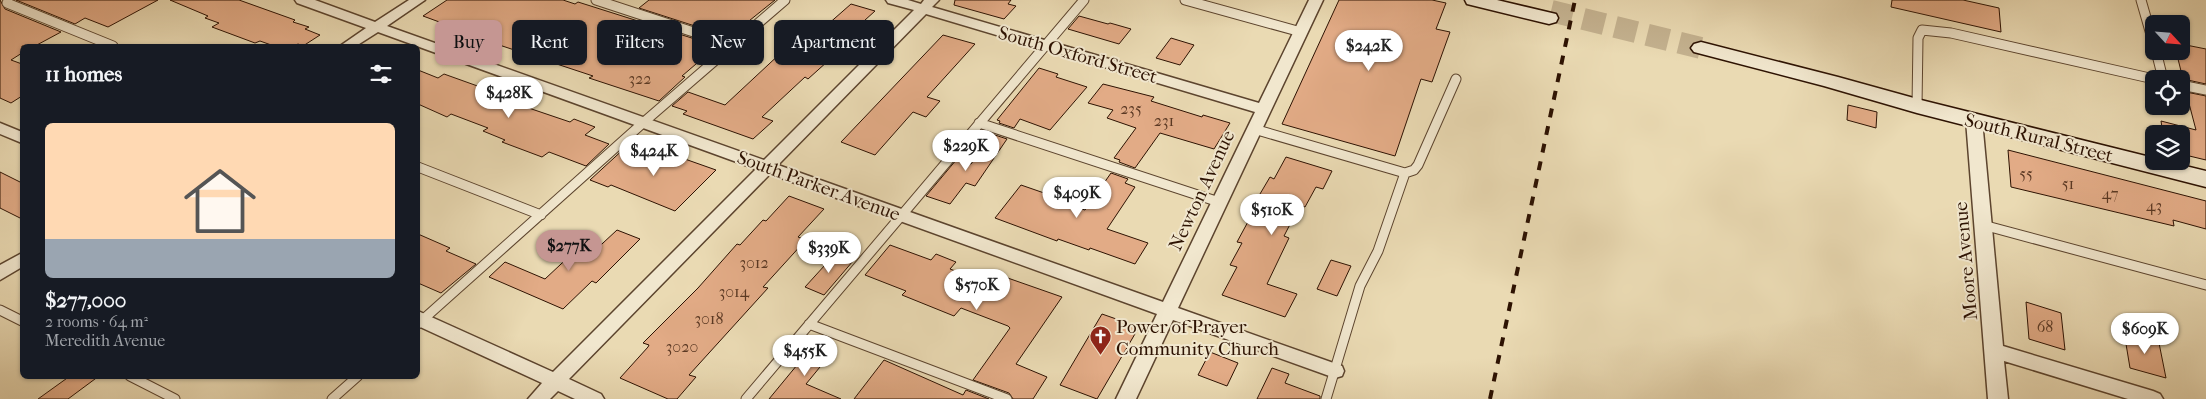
<!DOCTYPE html>
<meta charset="utf-8">
<style>
body{margin:0;font-family:"IM FELL French Canon",serif;background:#242831;color:#f1f3f6;height:100vh;display:flex;flex-direction:column;font-size:19px;white-space:nowrap}
*{box-sizing:border-box;margin:0}
p{font-size:16px;color:#9ea1a6}
.icon{flex:none;width:28px;height:28px;fill:none;stroke:currentColor;stroke-width:2;stroke-linecap:round;stroke-linejoin:round}
.map{position:relative;flex:1;overflow:hidden}
.sheet{position:absolute;left:20px;top:44px;width:400px;height:335px;display:flex;flex-direction:column;background:#171b24;border-radius:8px;box-shadow:0 1px 4px #0004}
.sheet>*{flex:none}
.guide{position:absolute;left:435px;top:20px;width:475px;height:45px;display:flex;gap:10px}
.needle{width:32px;rotate:116deg}
.fabs{position:absolute;left:2145px;top:15px;display:grid;gap:10px}
.fabs a{display:grid;place-items:center;width:45px;height:45px;border-radius:8px;background:#171b24;box-shadow:0 1px 4px #0004;font-size:25px}
.price{position:absolute;translate:-50% -42px;padding:0 11px;border-radius:18px;background:#fff;color:#222;font-size:16px;line-height:32px;filter:drop-shadow(0 1px 2px #0008)}
.price::after{content:'';position:absolute;left:50%;top:30px;width:15px;height:11px;margin-left:-8px;background:inherit;clip-path:polygon(0 0,100% 0,50% 100%)}
.price.active{background:#c59692;color:#111}
ul{padding:0;list-style:none}
li{display:grid;align-content:center;gap:10px;height:265px;padding:0 25px}
li+li{border-top:1px solid #363941}
li span{display:grid;place-items:center;height:155px;border-radius:8px;color:#555}
li>.icon{margin-inline-start:auto}
span .icon{width:90px;height:90px;fill:#fffc;stroke-width:1}
li b{font-size:21px}
h2{display:flex;justify-content:space-between;align-items:center;height:60px;padding:0 25px;font-size:21px}
.pill{padding:0 18px;border-radius:8px;background:#171b24;box-shadow:0 1px 4px #0004;font-size:18px;line-height:45px}
.pill.active{background:#c59692;color:#111}
.map>svg:first-child{display:block}
</style>
<div class="map">
<svg width="2206" height="399" viewBox="0 0 2206 399">
<rect width="100%" height="100%" fill="#eadab3"/>
<filter id="stains"><feTurbulence type="fractalNoise" baseFrequency=".004" numOctaves="4"/><feColorMatrix values="0 0 0 0 .2 0 0 0 0 .09 0 0 0 0 .02 0 0 0 .5 -.17"/></filter>
<radialGradient id="worn" r=".72"><stop offset=".6" stop-color="#630" stop-opacity="0"/><stop offset="1" stop-color="#630" stop-opacity=".3"/></radialGradient>
<path fill="#e2ab86" stroke="#2d1202" d="M0 0 5 9 61 32 35 46H22V53L11 60 22 64V96L11 103 0 98Z
M16 0H158L108 27 85 18 75 24Z
M170 0H239L295 20 293 22 309 27 305 29 320 35 303 46 298 44 294 46H274L260 41 255 43 212 27 219 23 205 18 208 16Z
M447 0H563L575 4 578 2 717 46 682 76 685 77 659 101 589 78 593 76 469 35 472 34 423 16Z
M649 0H775L729 37 639 8Z
M955 0H1011L1008 4 1016 6 1004 19 954 5Z
M1339 0H1432L1446 3 1436 29 1450 32 1432 82 1421 79 1395 156 1282 124Z
M1892 0H1963L1999 8 2001 32 1891 7Z
M851 4 875 11 854 30 858 32 828 61 808 79 805 77 762 117 773 121 753 139 683 114 687 111 672 106 688 92 725 105 783 51 793 55Z
M1079 16 1108 24 1110 23 1131 29 1119 44 1068 29Z
M943 35 975 44 927 97 940 101 926 117 913 112 875 155 841 142Z
M1171 38 1194 45 1180 65 1156 58Z
M2181 44 2206 49V84L2183 79 2176 51H2181Z
M1039 68 1058 74 1056 77 1087 87 1050 130 1020 119 1014 128 999 123 1000 121 997 120Z
M418 70 438 78 444 74 511 98 508 101 570 122 574 119 595 127 585 135 609 144 586 166 549 152 542 157 502 142 505 140 483 131 488 128 451 114 447 117 418 104Z
M1103 84 1154 97 1151 101 1202 117 1203 115 1230 123 1214 149 1160 133 1135 168 1119 162 1120 160 1114 158 1136 128 1107 118 1113 110 1088 103Z
M2186 92 2206 96V160L2181 154V134H2163L2161 121 2196 130Z
M1848 105 1877 112 1876 128 1847 120Z
M992 134 1007 139 975 186 966 183 950 204 926 196 957 159 971 164Z
M627 146 675 164 682 158 716 170 675 211 611 185 608 187 590 180Z
M2008 150 2206 201V229L2173 220 2174 226 2011 187Z
M1286 157 1332 171 1323 189 1316 187 1305 207 1300 205 1284 236 1289 238 1267 284 1297 294 1285 317 1222 295 1237 267 1230 265 1242 243 1237 242 1250 218 1247 216 1270 177 1274 179Z
M0 172 22 183V219L0 208Z
M1111 173 1128 179 1125 183 1135 187 1107 229 1148 243 1135 264 1090 248 1089 250 1058 239 1057 241 995 218 1021 185 1047 194 1045 197 1085 210Z
M789 196 824 209 798 237 806 240 804 242 763 287 768 288 689 375 696 377 677 399H668L620 378 648 347 649 345 643 343 698 288 737 244 740 245 763 220 766 221Z
M617 230 640 239 596 283 592 281 563 309 489 277 505 262 545 279 576 250 589 256Z
M418 234 450 248 446 251 476 264 441 293 418 283Z
M890 245 931 260 936 254 956 262 950 269 995 286 1002 276 1062 297 1016 364 1047 377 1033 399H1013L1009 393 973 380 1010 328 1008 326 961 308 954 316 902 295 906 291 865 275Z
M835 254 853 261 824 295 805 287Z
M1331 260 1351 266 1337 296 1317 289Z
M2026 302 2061 313 2065 350 2029 339Z
M1102 314 1139 327 1097 399 1060 385Z
M2124 332 2159 343 2166 378 2130 368Z
M816 342 834 350 806 384 841 399H769Z
M1210 352 1238 363 1227 386 1198 375Z
M884 360 963 395 966 390 989 399H854Z
M1272 368 1289 374 1285 383 1320 396V399H1257Z
M70 376H99L68 399H38Z"/>
<g fill="none" stroke-linecap="round" stroke-linejoin="round">
<path stroke="#c4b290" stroke-width="22" stroke-dasharray="22 11" stroke-linecap="butt" d="M1551 11 1701 48"/>
<defs>
<path id="lane" d="M596 0 733 45
M1185 0 1301 32
M2141 0 2154 45
M7 3 113 46
M2156 51 2163 79
M2181 85 2206 90
M1917 106 1918 38 1922 30 1951 33 2154 79
M979 123 1219 202
M1254 129 1405 173 1414 170 1418 165 1456 79
M418 167 541 215
M1983 225 2206 285
M0 310 22 321
M418 324 644 122 785 0
M809 324 1007 399
M130 376 175 399
M332 399 358 376
M746 399 1084 0
M1326 399 1360 286 1378 251 1405 173"/>
<path id="street" d="M295 0H315L375 22 409 0H425L387 26 764 160 914 10 888 3 886 0H908L921 4 924 0H939L932 7 1259 103 1309 0H1323L1178 308 1342 366 1344 371 1342 376 1335 378 1173 320 1136 399H1116L1157 314 770 174 569 379 601 394 604 399H575L558 391 550 399H528L542 383 418 326V311L553 372 756 169 378 32 356 46H340L366 28 297 3ZM926 14 1255 112 1163 302 778 165Z
M1974 115 1979 117 1982 120 2003 346 2153 391 2160 394 2163 399H2128L2004 361 2008 399H1988L1966 120 1969 117Z
M0 123 22 132V143L0 134Z
M22 253V267L0 280V265Z"/>
<path id="secondary" d="M1465 0H1497L1556 14 1558 18 1556 22 1549 24 1467 4Z
M1701 42 1838 77 1921 100 2154 158V161H2165L2206 171V187L1917 113 1824 86 1694 52 1691 48 1694 44Z"/>
</defs>
<use href="#lane" stroke="#5c442e" stroke-width="11"/>
<use href="#street" stroke="#5c442e" stroke-width="3"/>
<use href="#secondary" stroke="#2d1202" stroke-width="3"/>
<use href="#lane" stroke="#f1e7ce" stroke-width="9"/>
<use href="#street" fill="#f1e7ce" fill-rule="evenodd"/>
<use href="#secondary" fill="#f1e7ce" fill-rule="evenodd"/>
<path stroke="#2d1202" stroke-width="4" stroke-dasharray="9 9" stroke-linecap="butt" d="M1490 399 1575 0"/>
</g>
<defs>
<symbol id="church-pin" viewBox="-11 -11 22 30"><path d="M0 17L-7.5 6A9.5 9.5 0 1 1 7.5 6Z" fill="#8f2418" stroke="#f1e7ce"/><path d="M-1.2-6h2.4v3.5h3.3v2.4h-3.3V6h-2.4V-.1h-3.3v-2.4h3.3Z" fill="#fff"/></symbol>
</defs>
<g fill-rule="evenodd">
<use href="#church-pin" x="1088" y="324" width="25" height="34"/>
</g>
<g text-anchor="middle" stroke-width="4" stroke-linejoin="round" paint-order="stroke">
<g font-size="16" fill="#5a3823">
<text x="640" y="84">322</text>
<text x="1131" y="114">235</text>
<text x="1164" y="126">231</text>
<text x="2026" y="179">55</text>
<text x="2068" y="189">51</text>
<text x="2110" y="199">47</text>
<text x="2154" y="211">43</text>
<text x="754" y="268">3012</text>
<text x="734" y="297">3014</text>
<text x="709" y="324">3018</text>
<text x="2045" y="332">68</text>
<text x="682" y="352">3020</text>
</g>
<g font-size="19" fill="#2d1202" stroke="#f1e7ce">
<text transform="translate(1078 54) rotate(16)" y="7">South Oxford Street</text>
<text transform="translate(2039 137) rotate(14)" y="7">South Rural Street</text>
<text transform="translate(819 185) rotate(20)" y="7">South Parker Avenue</text>
<text transform="translate(1201 190) rotate(-65)" y="7">Newton Avenue</text>
<text transform="translate(1965 261) rotate(-95)" y="7">Moore Avenue</text>
</g>
<g font-size="19" fill="#2d1202" stroke="#f1e7ce" text-anchor="start">
<text x="1116" y="333">Power of Prayer<tspan x="1116" dy="22">Community Church</tspan></text>
</g>
</g>
<rect width="100%" height="100%" filter="url(#stains)"/>
<rect width="100%" height="100%" fill="url(#worn)"/>
</svg>
<div class="fabs">
<a><svg class="needle" viewBox="-14 -14 28 28"><path d="M0-13l5 13h-10z" fill="#e53935"/><path d="M0 13l5-13h-10z" fill="#9ea1a6"/></svg></a>
<a><svg class="icon" aria-label="locate" viewBox="0 0 24 24"><circle cx="12" cy="12" r="6"/><path d="M12 2v4M12 18v4M2 12h4M18 12h4"/></svg></a>
<a><svg class="icon" aria-label="layers" viewBox="0 0 24 24"><path d="M12 4l9 5-9 5-9-5zM3 14l9 5 9-5"/></svg></a>
</div>
<b class="price" style="left:1369px;top:72px">$242K</b>
<b class="price" style="left:509px;top:119px">$428K</b>
<b class="price" style="left:966px;top:172px">$229K</b>
<b class="price" style="left:654px;top:177px">$424K</b>
<b class="price" style="left:1077px;top:219px">$409K</b>
<b class="price" style="left:1272px;top:236px">$510K</b>
<b class="price active" style="left:569px;top:272px">$277K</b>
<b class="price" style="left:829px;top:274px">$339K</b>
<b class="price" style="left:977px;top:311px">$570K</b>
<b class="price" style="left:2145px;top:355px">$609K</b>
<b class="price" style="left:805px;top:377px">$455K</b>
<div class="guide">
<a class="pill active">Buy</a>
<a class="pill">Rent</a>
<a class="pill">Filters</a>
<a class="pill">New</a>
<a class="pill">Apartment</a>
</div>
<section class="sheet">
<h2>11 homes<svg class="icon" aria-label="filters" viewBox="0 0 24 24"><path d="M4 7h16M4 17h16"/><circle cx="9" cy="7" r="2"/><circle cx="15" cy="17" r="2"/></svg></h2>
<ul>
<li><span style="background:linear-gradient(#ffd9b3 75%,#9aa5b1 0)"><svg class="icon" aria-label="home" viewBox="0 0 24 24"><path d="M3 11l9-7 9 7M6 9v11h12V9"/></svg></span><div><b>$277,000</b><p>2 rooms · 64 m²</p><p>Meredith Avenue</p></div></li>
</ul>
</section>
</div>
